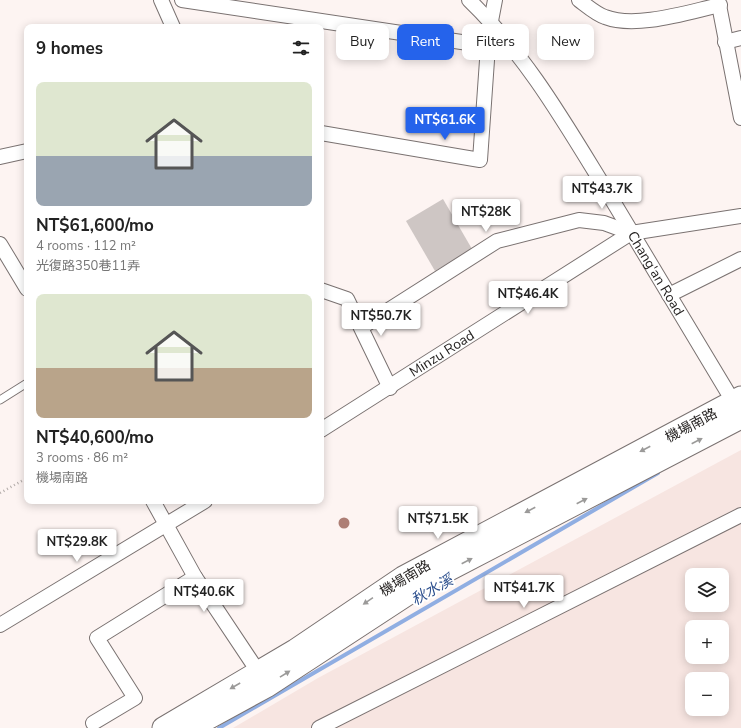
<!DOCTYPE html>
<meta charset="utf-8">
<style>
body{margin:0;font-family:"Nunito Sans","Noto Sans TC",sans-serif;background:#f2f2f2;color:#222;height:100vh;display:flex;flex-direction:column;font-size:15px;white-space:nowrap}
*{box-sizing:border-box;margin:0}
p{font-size:13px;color:#767676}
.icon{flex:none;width:22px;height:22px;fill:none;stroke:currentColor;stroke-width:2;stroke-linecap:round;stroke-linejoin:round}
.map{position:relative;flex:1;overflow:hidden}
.drawer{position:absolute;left:24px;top:24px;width:300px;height:480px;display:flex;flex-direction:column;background:#fff;border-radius:8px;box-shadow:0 2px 10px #0003}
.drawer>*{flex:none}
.hud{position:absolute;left:336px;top:24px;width:345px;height:36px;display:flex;gap:8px}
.buttons{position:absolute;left:685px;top:568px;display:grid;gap:8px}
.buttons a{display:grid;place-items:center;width:44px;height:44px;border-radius:8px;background:#fff;box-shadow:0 2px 10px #0003;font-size:20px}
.price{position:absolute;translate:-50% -34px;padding:0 9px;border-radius:4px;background:#fff;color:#222;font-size:13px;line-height:26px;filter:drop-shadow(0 1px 2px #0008)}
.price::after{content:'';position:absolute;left:50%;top:24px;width:12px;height:9px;margin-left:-6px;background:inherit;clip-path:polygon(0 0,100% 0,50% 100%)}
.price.on{background:#2563eb;color:#fff}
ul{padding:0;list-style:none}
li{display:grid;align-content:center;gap:8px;height:212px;padding:0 12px}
li span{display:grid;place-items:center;height:124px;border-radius:8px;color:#555}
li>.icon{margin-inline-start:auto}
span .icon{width:72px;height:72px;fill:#fffc;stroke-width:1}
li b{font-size:17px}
h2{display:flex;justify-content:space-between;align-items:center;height:48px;padding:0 12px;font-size:17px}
.tag{padding:0 14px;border-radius:8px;background:#fff;box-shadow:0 2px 10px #0003;font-size:14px;line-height:36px}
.tag.on{background:#2563eb;color:#fff}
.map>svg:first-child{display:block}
</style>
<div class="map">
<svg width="741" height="728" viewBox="0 0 741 728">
<rect width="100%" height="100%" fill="#fdf4f2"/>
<path fill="#f7e5e1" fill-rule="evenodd" d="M741 450V728H233L318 678ZM692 575H722V605H692ZM692 627H722V657H692ZM692 679H722V709H692Z"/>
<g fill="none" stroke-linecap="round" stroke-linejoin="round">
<path stroke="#90aee2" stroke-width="4" d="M219 728 658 473"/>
</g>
<path fill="#cec6c4" d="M443 199 472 249 435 271 406 221Z"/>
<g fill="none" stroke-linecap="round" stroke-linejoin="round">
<defs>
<path id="lane" d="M0 400 27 383"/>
<g id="street">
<path d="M161 0 173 27"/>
<path d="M182 0 488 46 513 48"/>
<path id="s1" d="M469 0C527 56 566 125 608 193 651 265 694 336 737 408"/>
<path d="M579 0C587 6 596 14 605 17 636 29 688 12 720 5"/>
<path d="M718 0 741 118"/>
<path d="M491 21 495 0"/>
<path d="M725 42 741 38"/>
<path d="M321 133 480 160 488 46"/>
<path d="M0 157 27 151"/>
<path d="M0 244 27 289"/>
<path d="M321 290 347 299 390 388"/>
<path d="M669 295 741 259"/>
<path d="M362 327 497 241 579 220 604 223 631 233"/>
<path id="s2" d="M321 430 631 233 741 216"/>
<path d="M153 501 195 577 263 679"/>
<path d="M0 625 205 501"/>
<path d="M93 723 135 698 97 638 195 577"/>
<path d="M319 728 741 515"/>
</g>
<path id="secondary" d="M163 728 295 650 403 577 741 397
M191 728 268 686 430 580 741 418"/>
</defs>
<use href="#lane" stroke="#7a7271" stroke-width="9"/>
<use href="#street" stroke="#7a7271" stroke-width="16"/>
<use href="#secondary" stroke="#7a7271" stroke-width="23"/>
<path stroke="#b1aaa8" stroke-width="2.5" stroke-dasharray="1 3" stroke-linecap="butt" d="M0 493 27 478"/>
<use href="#lane" stroke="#fff" stroke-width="7"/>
<use href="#street" stroke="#fff" stroke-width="14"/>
<use href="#secondary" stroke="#fff" stroke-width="21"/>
</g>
<circle fill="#ad7e75" cx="344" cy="523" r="5.5"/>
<defs><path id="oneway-solid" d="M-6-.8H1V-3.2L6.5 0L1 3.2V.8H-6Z"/></defs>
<g fill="#9b9a99">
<use href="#oneway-solid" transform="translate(697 441) rotate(-27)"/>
<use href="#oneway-solid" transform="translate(645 449) rotate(152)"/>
<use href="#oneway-solid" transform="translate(582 501) rotate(-27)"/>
<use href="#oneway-solid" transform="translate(530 510) rotate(152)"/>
<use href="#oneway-solid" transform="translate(467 561) rotate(-27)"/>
<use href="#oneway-solid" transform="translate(368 601) rotate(146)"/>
<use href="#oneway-solid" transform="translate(285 674) rotate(-32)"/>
<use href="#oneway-solid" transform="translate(235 686) rotate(150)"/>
</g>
<g text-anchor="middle" stroke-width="4" stroke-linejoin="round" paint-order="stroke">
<g font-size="14" fill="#211e1d" stroke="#fff">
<text dy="5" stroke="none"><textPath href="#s1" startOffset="332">Chang'an Road</textPath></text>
<text dy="5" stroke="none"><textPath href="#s2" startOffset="143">Minzu Road</textPath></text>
<text transform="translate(691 425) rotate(-28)" y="5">機場南路</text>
<text transform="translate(405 578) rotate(-31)" y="5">機場南路</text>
</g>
<g font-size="15" font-style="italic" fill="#2a4d8c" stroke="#fff">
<text transform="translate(432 590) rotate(-30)" y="5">秋水溪</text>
</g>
</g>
</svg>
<div class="buttons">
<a><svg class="icon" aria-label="layers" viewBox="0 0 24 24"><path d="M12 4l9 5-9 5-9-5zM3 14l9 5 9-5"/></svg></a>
<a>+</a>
<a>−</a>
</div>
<b class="price on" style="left:445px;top:141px">NT$61.6K</b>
<b class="price" style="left:602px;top:210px">NT$43.7K</b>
<b class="price" style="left:486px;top:233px">NT$28K</b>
<b class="price" style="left:528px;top:315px">NT$46.4K</b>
<b class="price" style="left:381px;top:337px">NT$50.7K</b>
<b class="price" style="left:438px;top:540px">NT$71.5K</b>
<b class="price" style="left:77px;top:563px">NT$29.8K</b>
<b class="price" style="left:524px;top:609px">NT$41.7K</b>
<b class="price" style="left:204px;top:613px">NT$40.6K</b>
<div class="hud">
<a class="tag">Buy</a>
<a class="tag on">Rent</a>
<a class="tag">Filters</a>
<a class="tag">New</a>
</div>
<section class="drawer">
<h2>9 homes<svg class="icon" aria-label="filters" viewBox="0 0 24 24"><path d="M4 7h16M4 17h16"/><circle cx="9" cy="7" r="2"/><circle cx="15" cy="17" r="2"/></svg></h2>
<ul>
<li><span style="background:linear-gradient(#dfe7d0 60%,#9aa5b1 0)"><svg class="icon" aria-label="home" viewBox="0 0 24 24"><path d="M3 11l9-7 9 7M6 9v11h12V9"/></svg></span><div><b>NT$61,600/mo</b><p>4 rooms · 112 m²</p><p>光復路350巷11弄</p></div></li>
<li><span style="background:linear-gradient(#dfe7d0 60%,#b9a48a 0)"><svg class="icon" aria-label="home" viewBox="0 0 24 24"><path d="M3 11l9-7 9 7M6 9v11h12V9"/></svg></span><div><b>NT$40,600/mo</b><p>3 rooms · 86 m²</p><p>機場南路</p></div></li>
</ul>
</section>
</div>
